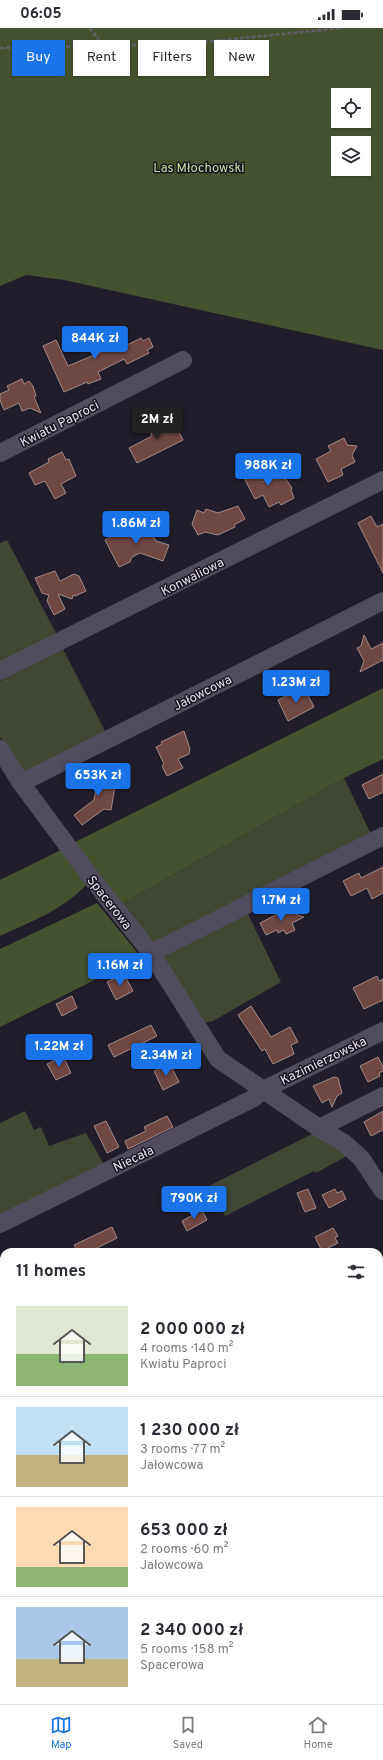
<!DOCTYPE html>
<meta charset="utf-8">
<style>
body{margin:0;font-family:Overpass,sans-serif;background:#f7f7f7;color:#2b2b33;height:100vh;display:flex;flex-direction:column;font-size:15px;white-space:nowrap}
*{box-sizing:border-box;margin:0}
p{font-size:13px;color:#7c7c81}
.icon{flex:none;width:22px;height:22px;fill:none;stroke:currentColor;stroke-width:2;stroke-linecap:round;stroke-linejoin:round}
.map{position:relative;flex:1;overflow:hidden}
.drawer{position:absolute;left:0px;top:1220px;width:383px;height:456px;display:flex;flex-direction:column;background:#fff;border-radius:12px 12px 0 0;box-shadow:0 1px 3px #0004}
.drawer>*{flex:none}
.hud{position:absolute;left:12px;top:12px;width:359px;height:36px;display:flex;gap:8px}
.tools{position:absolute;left:331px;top:60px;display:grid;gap:8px}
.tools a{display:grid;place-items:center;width:40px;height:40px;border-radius:0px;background:#fff;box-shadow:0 1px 3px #0004;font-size:20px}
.price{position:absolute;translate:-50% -34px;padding:0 9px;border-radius:4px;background:#1a73e8;color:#fff;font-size:13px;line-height:26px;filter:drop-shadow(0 1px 2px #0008)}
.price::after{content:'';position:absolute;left:50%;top:24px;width:12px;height:9px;margin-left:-6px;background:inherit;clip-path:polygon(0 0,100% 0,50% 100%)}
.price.selected{background:#222;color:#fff}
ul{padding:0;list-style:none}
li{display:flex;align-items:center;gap:12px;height:100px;padding:0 16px}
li+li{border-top:1px solid #e1e1e2}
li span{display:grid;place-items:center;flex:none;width:112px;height:80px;border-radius:0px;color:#555}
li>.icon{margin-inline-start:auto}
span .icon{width:48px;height:48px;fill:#fffc;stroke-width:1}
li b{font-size:17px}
h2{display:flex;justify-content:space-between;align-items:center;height:48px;padding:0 16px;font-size:17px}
.chip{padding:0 14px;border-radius:0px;background:#fff;box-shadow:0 1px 3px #0004;font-size:14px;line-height:36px}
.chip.selected{background:#1a73e8;color:#fff}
.status{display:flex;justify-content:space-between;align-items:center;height:28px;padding:0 20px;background:#fff;direction:ltr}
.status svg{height:11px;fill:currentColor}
.menu{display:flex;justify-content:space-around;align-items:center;height:56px;border-top:1px solid #e1e1e2;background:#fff;font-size:11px;color:#7c7c81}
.menu a{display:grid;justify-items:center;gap:2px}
.menu .selected{color:#1a73e8}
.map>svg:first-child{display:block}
</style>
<div class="status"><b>06:05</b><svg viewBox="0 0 49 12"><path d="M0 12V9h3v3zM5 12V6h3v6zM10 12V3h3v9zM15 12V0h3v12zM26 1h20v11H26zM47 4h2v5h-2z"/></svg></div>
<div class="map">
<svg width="383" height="1676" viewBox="0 0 383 1676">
<rect width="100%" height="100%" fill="#221d2b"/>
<path fill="#404834" d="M7 512 57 607 0 635V515Z
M63 621 107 707 25 747 0 709V653Z
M344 750 371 806 159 914 149 916 120 877Z
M247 884 281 954 213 993 204 995 163 930 167 925Z
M25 1083 34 1102 41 1099 49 1118 86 1105 106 1140 0 1192V1095Z
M314 1105 347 1128 316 1145 314 1143 225 1188 209 1158Z
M0 1324 4 1326V1354L0 1356Z
M383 1619V1676H378L374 1672H379V1621Z"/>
<path fill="#45522f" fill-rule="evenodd" d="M0 0H383V322L64 252 26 247 0 258ZM338 67H364V93H338ZM338 115H364V141H338Z
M383 660V731L344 750 120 877 73 815Z
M61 822 86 857C63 882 30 894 0 908V852Z
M97 875 141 929 0 999V921Z
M4 1580V1659L0 1660V1582Z
M291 1672H374L378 1676H284Z"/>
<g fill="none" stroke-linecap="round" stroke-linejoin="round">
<path stroke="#444a4f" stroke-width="4" d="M0 1316 4 1319
M379 1589 383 1592"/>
</g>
<path fill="#6f4743" stroke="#a08a87" d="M117 304 127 317 141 310 143 313 149 310 153 319 147 322 149 325 127 336 124 331 98 344 101 351 88 356 87 354 64 364 43 318 56 312 68 338 106 322 103 311Z
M22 351 24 356 29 353 33 358 36 368 34 369 41 385 30 380 22 383 19 375 4 382 0 372V366L9 362 7 358Z
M172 390 183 412 137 435 129 420 152 408 149 401Z
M344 410 347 417 357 418 352 427 355 434 341 441 343 447 328 454 316 431 331 423 328 418Z
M62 424 66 432 69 431 76 448 61 456 66 465 55 471 45 453 35 457 29 445 49 434 48 431Z
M254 437 263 454 277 446H282L292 460 291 462 294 470 281 477 279 474 269 479 263 467 255 471 241 444Z
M238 478 245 491 234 497 235 499 218 507 205 504 198 507 192 496 197 482 204 485 206 481 218 485Z
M371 488 377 499 383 496V545L358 495Z
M145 495 156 513 169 517 163 533 140 525 132 529 130 534 119 539 105 512 120 504 124 506Z
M55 543 60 553 74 546 79 548 86 563 75 568 73 567 72 571 58 566 65 581 54 587 47 573 49 567 42 565 35 550Z
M364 607 371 621 383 615V632L360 644 364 633 357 620 361 618Z
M304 659 314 679 288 693 278 672Z
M184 703 190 721 189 726 178 731 183 740 167 748 162 738 164 736 156 719 162 716 161 714Z
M102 739 111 751 110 757 115 758 111 782 104 781 82 797 74 787 94 772 97 754 91 747Z
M383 746V764L369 771 362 757Z
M383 839V865L372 871 367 860 351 868 343 853 359 845 361 850Z
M291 879 295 886 304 889 292 895 295 902 286 906 284 902 278 905 277 902 266 907 260 895Z
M124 946 133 963 116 972 107 954Z
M377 948 379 953 383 951V972L364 981 353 960Z
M72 968 77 980 62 988 56 976Z
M251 978 271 1009 290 999 298 1014 291 1017 294 1026 273 1036 265 1021 262 1023 238 987Z
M151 997 157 1008 114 1029 108 1017Z
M63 1028 71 1045 56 1052 47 1036Z
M378 1029 383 1039V1043L379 1045 380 1048 368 1054 360 1038Z
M170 1036 179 1054 163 1062 154 1043Z
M334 1049 338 1050 342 1065 337 1068 332 1079 329 1071 322 1075 313 1058Z
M383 1083V1102L371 1108 364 1094Z
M167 1088 173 1099 128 1121 125 1113 146 1103 144 1099Z
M106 1093 119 1119 107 1125 94 1098Z
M308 1161 316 1180 305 1184 297 1165Z
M335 1161 337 1165 342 1163 346 1171 329 1180 322 1167Z
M202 1182 207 1192 187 1203 182 1193Z
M112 1199 117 1210 89 1224H78L74 1217Z
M333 1200 338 1208 335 1210 338 1215 322 1223 315 1209Z"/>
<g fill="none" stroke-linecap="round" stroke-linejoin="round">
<path stroke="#635f6b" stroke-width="2.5" stroke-dasharray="4 2" stroke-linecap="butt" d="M90 0 104 19
M0 20 183 16 343 0"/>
<path stroke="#524d5d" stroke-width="18" d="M0 425 183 332
M0 643 383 452
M0 721 21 755 90 848 151 925 218 1031 319 1100 344 1115 361 1130 383 1163
M21 755 383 573
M151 925 383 808
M319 1100 383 1068
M0 1196 254 1070 263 1062 383 1003
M379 1309 383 1307
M379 1407 383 1409
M0 1472 4 1471"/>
</g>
<g text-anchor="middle" stroke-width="3" stroke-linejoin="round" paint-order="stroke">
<g font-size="13" fill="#c7dfa0" stroke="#191421">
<text x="199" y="144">Las Młochowski</text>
</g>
<g font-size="13" fill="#e4e1ea" stroke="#191421">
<text transform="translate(59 395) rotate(-27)" y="5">Kwiatu Paproci</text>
<text transform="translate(192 548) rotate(-27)" y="5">Konwaliowa</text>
<text transform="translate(202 664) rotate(-27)" y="5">Jałowcowa</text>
<text transform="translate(110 874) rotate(52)" y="5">Spacerowa</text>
<text transform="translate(323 1032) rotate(-26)" y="5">Kazimierzowska</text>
<text transform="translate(133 1130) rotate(-26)" y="5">Niecała</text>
</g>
</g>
</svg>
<div class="tools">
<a><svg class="icon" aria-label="locate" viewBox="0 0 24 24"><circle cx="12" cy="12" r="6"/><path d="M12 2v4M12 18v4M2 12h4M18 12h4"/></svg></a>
<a><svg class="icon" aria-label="layers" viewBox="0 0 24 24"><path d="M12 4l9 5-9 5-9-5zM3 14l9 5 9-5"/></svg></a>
</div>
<b class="price" style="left:95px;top:332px">844K zł</b>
<b class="price selected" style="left:157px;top:413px">2M zł</b>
<b class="price" style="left:268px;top:459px">988K zł</b>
<b class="price" style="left:136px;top:517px">1.86M zł</b>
<b class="price" style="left:296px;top:676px">1.23M zł</b>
<b class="price" style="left:98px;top:769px">653K zł</b>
<b class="price" style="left:281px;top:894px">1.7M zł</b>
<b class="price" style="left:120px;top:959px">1.16M zł</b>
<b class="price" style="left:59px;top:1040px">1.22M zł</b>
<b class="price" style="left:166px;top:1049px">2.34M zł</b>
<b class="price" style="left:194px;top:1192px">790K zł</b>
<div class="hud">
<a class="chip selected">Buy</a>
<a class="chip">Rent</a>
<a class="chip">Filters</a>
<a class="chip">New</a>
</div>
<section class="drawer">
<h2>11 homes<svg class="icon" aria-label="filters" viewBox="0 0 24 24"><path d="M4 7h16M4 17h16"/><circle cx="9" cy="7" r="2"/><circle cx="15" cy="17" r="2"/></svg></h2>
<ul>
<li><span style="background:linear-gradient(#dfe7d0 60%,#8fb573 0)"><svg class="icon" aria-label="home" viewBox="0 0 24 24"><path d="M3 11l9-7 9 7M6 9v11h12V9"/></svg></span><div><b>2 000 000 zł</b><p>4 rooms · 140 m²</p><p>Kwiatu Paproci</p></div></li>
<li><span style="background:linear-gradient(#bfe0f5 60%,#c2b280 0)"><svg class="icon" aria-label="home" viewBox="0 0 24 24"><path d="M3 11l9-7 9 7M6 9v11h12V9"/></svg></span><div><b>1 230 000 zł</b><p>3 rooms · 77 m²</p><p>Jałowcowa</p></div></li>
<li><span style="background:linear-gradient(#ffd9b3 75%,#8fb573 0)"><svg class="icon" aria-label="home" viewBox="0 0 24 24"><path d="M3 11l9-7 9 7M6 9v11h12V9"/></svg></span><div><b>653 000 zł</b><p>2 rooms · 60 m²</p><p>Jałowcowa</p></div></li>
<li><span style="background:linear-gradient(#a9c7e8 65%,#c2b280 0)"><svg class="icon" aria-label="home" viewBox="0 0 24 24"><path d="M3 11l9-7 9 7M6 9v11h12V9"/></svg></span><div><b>2 340 000 zł</b><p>5 rooms · 158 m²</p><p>Spacerowa</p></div></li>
</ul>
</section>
</div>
<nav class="menu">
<a class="selected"><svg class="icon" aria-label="map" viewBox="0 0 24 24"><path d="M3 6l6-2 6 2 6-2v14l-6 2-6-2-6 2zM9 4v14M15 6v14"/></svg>Map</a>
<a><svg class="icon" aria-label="saved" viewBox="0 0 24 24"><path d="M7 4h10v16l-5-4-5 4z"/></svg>Saved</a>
<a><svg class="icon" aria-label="home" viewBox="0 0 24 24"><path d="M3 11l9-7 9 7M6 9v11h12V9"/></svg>Home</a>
</nav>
